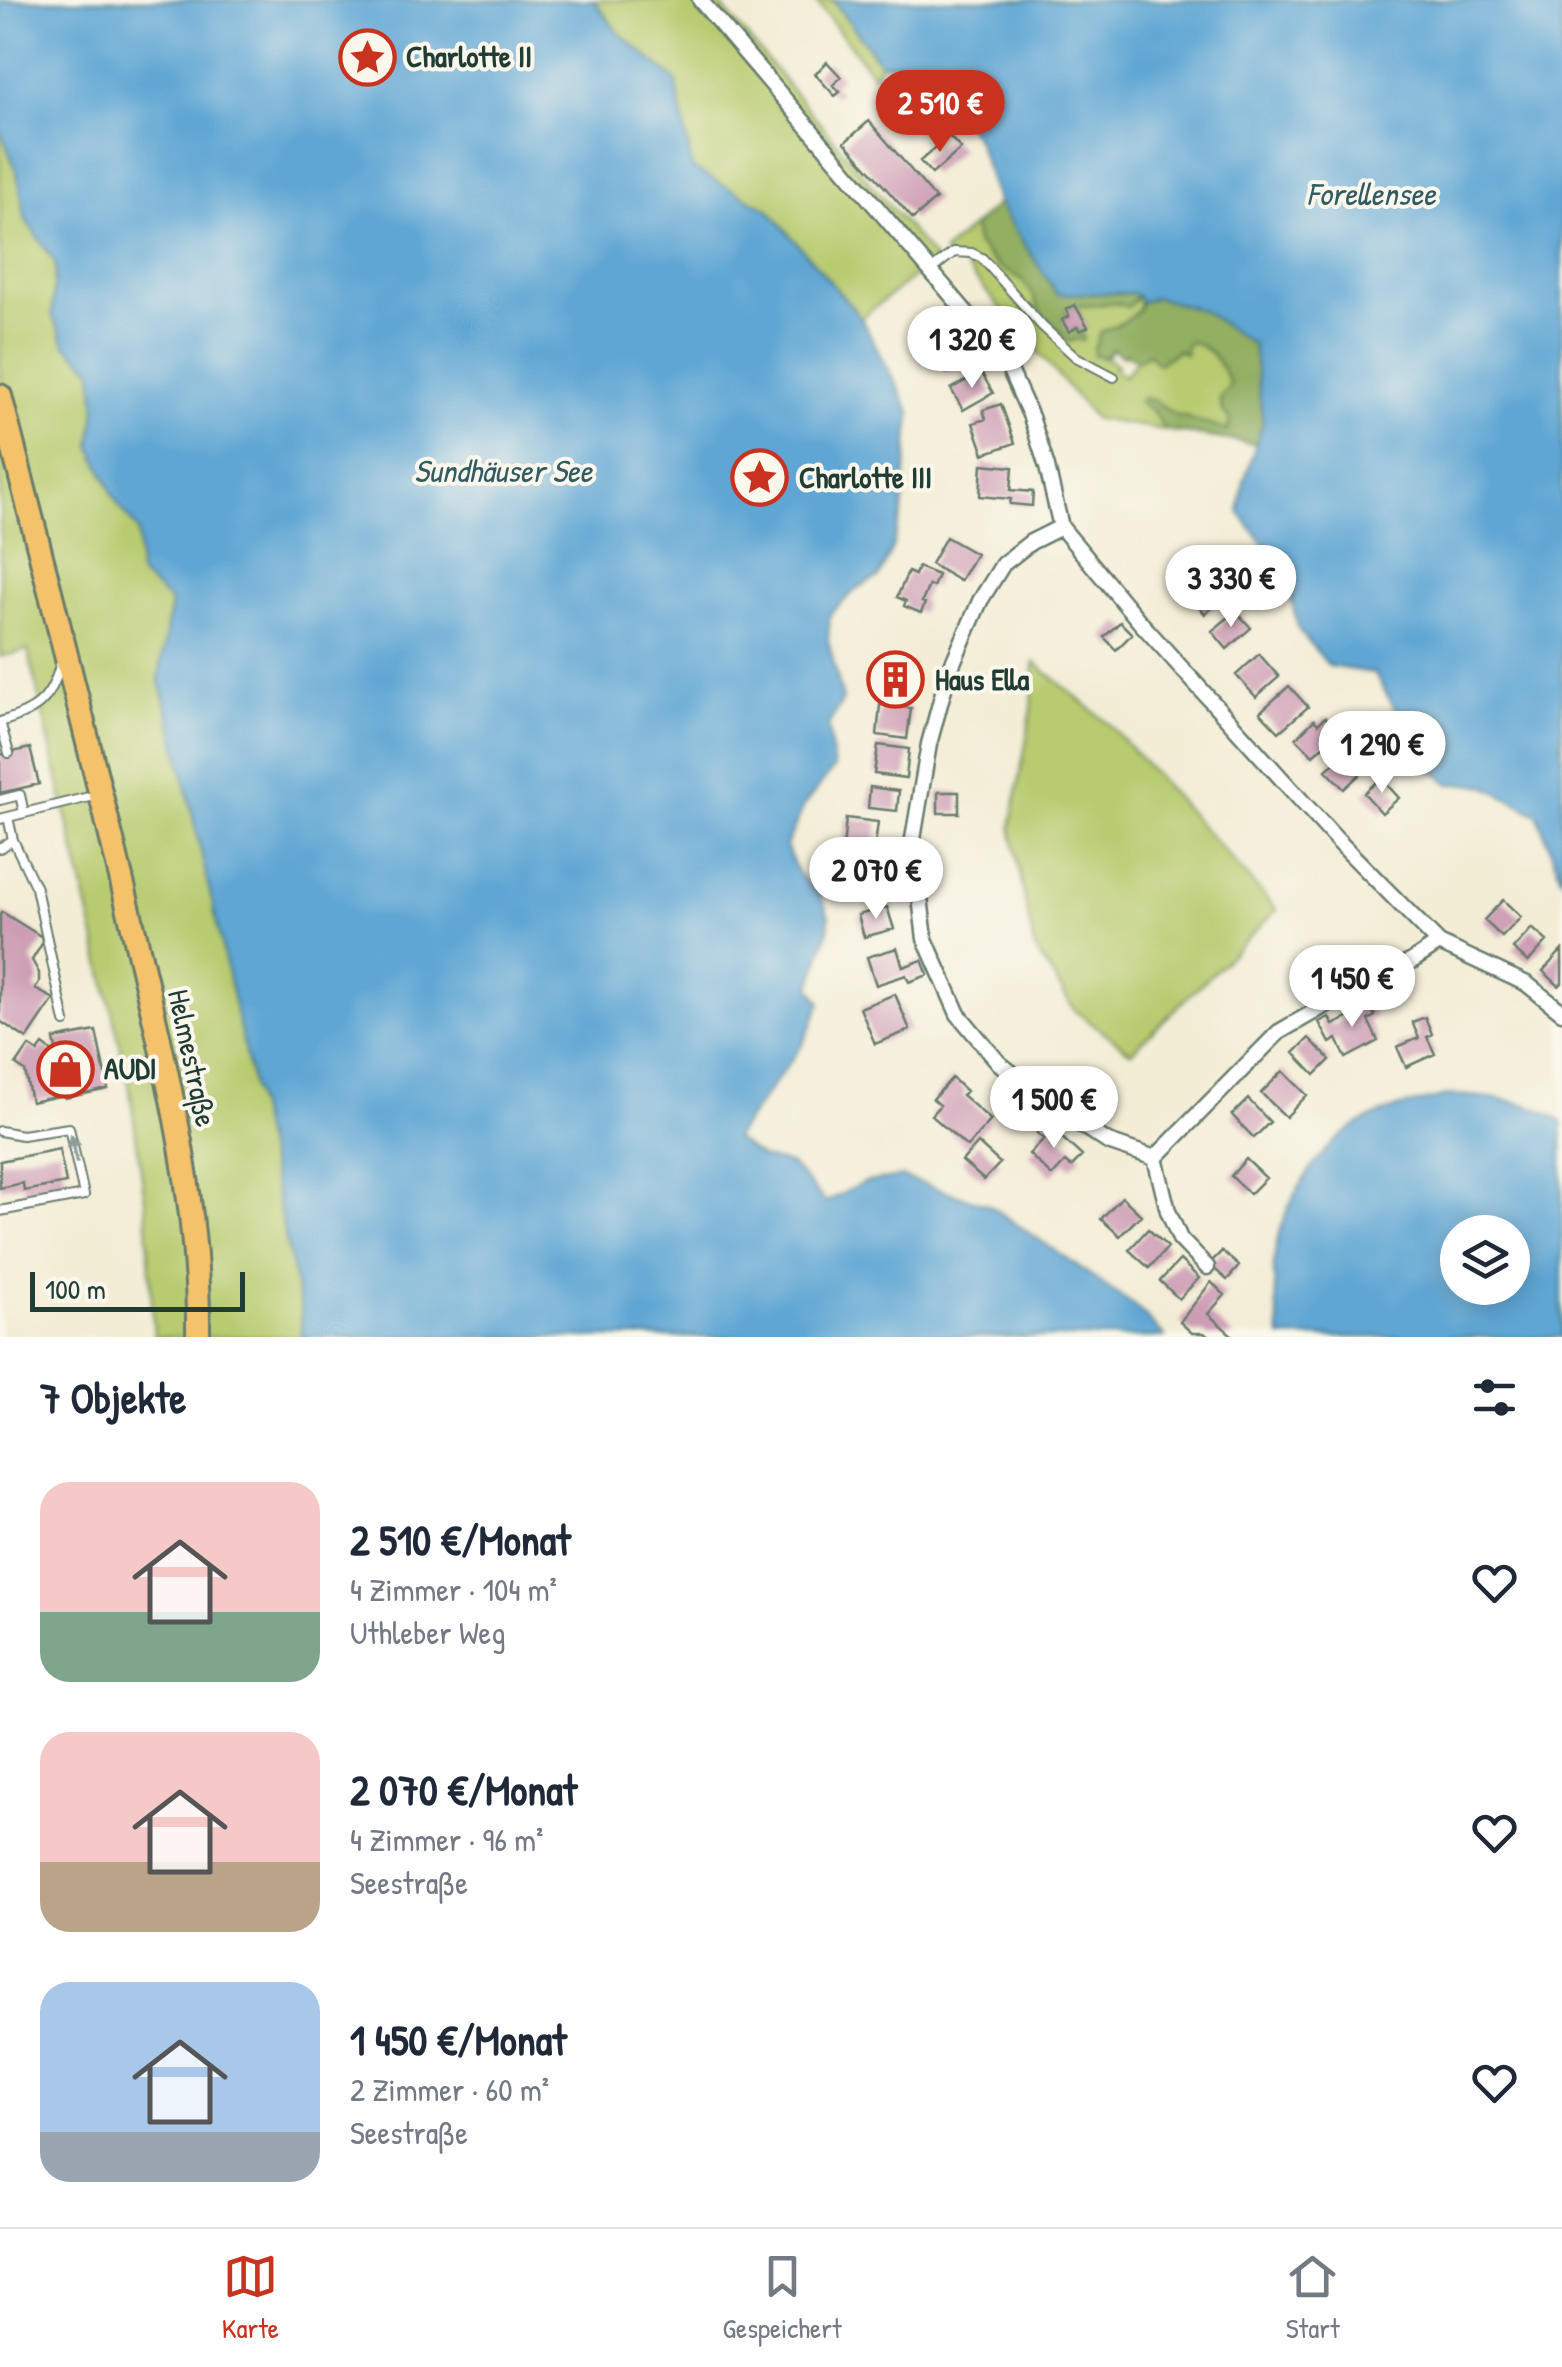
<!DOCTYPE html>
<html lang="de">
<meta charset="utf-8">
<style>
body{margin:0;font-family:"Patrick Hand",sans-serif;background:#f6f6f7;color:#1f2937;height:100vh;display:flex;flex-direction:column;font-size:38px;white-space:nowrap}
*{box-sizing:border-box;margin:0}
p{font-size:32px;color:#747a83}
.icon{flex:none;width:55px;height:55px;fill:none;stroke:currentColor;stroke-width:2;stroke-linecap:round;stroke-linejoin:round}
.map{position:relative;height:1337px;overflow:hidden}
.details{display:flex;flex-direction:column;background:#fff;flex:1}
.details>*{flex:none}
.fabs{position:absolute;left:1440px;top:1215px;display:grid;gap:20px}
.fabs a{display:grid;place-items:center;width:90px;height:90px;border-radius:50%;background:#fff;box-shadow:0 5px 25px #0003;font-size:50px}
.scale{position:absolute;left:30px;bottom:25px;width:215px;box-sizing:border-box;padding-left:10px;border:5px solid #1f3d34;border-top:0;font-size:28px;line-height:35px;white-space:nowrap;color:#1f3d34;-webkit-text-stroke:8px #fbf7ec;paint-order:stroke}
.price{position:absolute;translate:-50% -85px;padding:0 22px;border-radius:35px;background:#fff;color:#222;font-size:32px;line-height:65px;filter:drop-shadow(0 2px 5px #0008)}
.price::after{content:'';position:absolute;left:50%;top:60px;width:30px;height:22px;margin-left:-15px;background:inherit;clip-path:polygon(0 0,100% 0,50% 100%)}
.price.current{background:#c8321e;color:#fff}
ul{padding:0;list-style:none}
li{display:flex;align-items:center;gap:30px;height:250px;padding:0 40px}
li span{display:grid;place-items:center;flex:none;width:280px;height:200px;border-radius:30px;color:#555}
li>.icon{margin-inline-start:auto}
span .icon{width:120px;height:120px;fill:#fffc;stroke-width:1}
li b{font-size:42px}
h2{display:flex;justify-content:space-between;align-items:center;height:120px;padding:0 40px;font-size:42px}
.dock{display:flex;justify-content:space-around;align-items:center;height:140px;border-top:2px solid #e0e1e3;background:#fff;font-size:28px;color:#747a83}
.dock a{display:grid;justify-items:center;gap:5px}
.dock .current{color:#c8321e}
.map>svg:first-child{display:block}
</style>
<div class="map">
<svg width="1562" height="1337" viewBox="0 0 1562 1337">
<rect width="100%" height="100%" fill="#fbf7ec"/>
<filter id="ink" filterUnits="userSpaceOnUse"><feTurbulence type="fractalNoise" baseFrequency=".01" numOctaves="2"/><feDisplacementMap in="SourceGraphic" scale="20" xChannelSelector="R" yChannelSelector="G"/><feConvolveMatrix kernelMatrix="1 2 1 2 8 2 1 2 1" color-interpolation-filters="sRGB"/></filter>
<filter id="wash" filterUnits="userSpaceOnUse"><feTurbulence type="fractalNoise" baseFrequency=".0048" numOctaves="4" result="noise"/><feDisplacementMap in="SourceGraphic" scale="40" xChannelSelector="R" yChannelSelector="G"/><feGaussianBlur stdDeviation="2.25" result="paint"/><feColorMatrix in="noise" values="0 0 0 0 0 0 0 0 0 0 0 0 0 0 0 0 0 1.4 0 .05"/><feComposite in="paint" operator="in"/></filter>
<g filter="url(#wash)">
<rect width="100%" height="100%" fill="#f3edd6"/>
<path fill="#b8cb6f" stroke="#6c8452" stroke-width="2.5" d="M594 0H716L935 260 861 318 768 209 692 169 676 81 617 31Z
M815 0H833L880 63 873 75Z
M0 130 17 172 26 220 56 264 52 315 65 344 93 370 96 410 91 446 116 501 138 530 139 573 171 602 159 678 175 737 206 874 301 1309V1337H154L146 1207 129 1084 28 650 0 657Z
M973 226 976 243 990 259 1000 268 1021 279 1033 295 1078 339 1084 338 1080 331 1087 327 1075 305C1096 310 1105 298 1128 306L1139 297C1143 319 1118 323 1102 332L1101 358 1106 357 1117 365 1114 369 1124 376 1137 360 1149 353 1158 364 1191 342C1211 347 1223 367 1231 385L1220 399 1222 410 1230 419 1228 431 1174 414 1144 398 1140 402 1153 411 1165 430 1095 419 962 263 950 259 943 252Z
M1034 662 1109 724 1277 910 1131 1052 1075 1011 1034 947 1011 827 1032 708Z"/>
<path fill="#92af62" stroke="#58764b" stroke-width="2.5" d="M998 203 1057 294 1129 293 1138 295 1128 307C1105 297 1096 310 1075 305L1066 310 1069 316 1062 320 1070 331 1077 327 1084 338 1082 341 1078 339 1068 342 1058 329 1040 312 1033 295 1021 279 1000 268 976 243 973 226Z
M1156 297 1202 310 1253 345 1263 422 1256 444 1165 430 1153 411 1139 402 1143 398 1155 401 1174 414 1228 431 1230 419 1222 410 1220 398 1230 385C1223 367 1211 346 1190 342L1186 345 1185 354 1178 350 1158 364 1149 353 1137 360 1126 353 1123 356 1112 349 1106 357 1094 355V348L1101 332C1117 324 1137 321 1141 302Z"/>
<path fill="#5ea6d4" stroke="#3e7284" stroke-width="2.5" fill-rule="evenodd" d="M0 0H594L617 31 676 81 692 168 768 209 861 318 911 412 902 512 891 551 878 578 859 587 830 614 828 640 843 700 828 726 834 768 804 806 786 846 798 874 821 896 829 916 828 931 811 987 821 1003 803 1044 734 1138 762 1158 790 1164 826 1202 865 1182 902 1177 989 1205 1135 1306 1165 1337H301V1309L206 874 175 737 159 678 171 602 139 574 138 530 116 501 91 446 96 410 93 370 65 344 52 315 56 264 26 220 17 172 0 130Z
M833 0H1562V880L1537 814 1483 785 1450 784 1419 760 1406 727 1374 673 1329 666 1298 629 1285 572 1239 512 1244 481 1263 422 1253 345 1202 310 1156 297 1141 302 1137 295 1129 293 1057 294 998 203 977 141 930 66 880 63Z
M1452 1095C1489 1097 1531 1099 1562 1122V1337H1280C1278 1313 1271 1274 1275 1252 1283 1203 1318 1145 1363 1122 1390 1107 1422 1102 1452 1095ZM1458 1232H1512V1288H1458Z"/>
<g id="blocks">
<path fill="#cd9db5" d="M827 62 841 77 833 85 840 92 835 96 815 74Z
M869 121 936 199 913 219 845 142Z
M949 136 961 149 932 174 920 161Z
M1075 305 1088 327 1080 331 1077 327 1069 332 1062 320 1069 316 1066 310Z
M959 340 971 356 947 373 935 356Z
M981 372 993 393 963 410 951 389Z
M1001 404 1015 443 984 454 973 423 986 419 983 410Z
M982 464 1013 467 1011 490 1033 492 1032 506 1010 504 1011 499 980 496Z
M946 537 976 554 960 581 931 564Z
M918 567 938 575 933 587 929 585 922 602 925 603 921 613 904 606 906 601 897 597 908 572 915 575Z
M1211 578 1227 595 1205 614 1190 597Z
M1236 611 1251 628 1227 649 1212 631Z
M1120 622 1132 634 1116 650 1104 637Z
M1259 654 1279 677 1256 697 1236 675Z
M883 661 913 664 909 693 879 689Z
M1289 686 1308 707 1279 732 1260 712Z
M880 705 911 708 907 739 877 735Z
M1325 717 1341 733 1330 744 1327 742 1313 755 1296 738 1314 720 1318 724Z
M878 745 909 749 906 778 874 774Z
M1352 747 1369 766 1344 789 1326 770Z
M30 748 39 784 0 793V755Z
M1381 778 1399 798 1382 813 1364 793Z
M870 787 899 791 897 811 868 808Z
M938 792H959V813H938Z
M846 818 878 822 874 853 843 849Z
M865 865 869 887 839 892 835 869Z
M1503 900 1521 917 1502 937 1484 920Z
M887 907 894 929 864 937 858 915Z
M2 912 45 939 32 960 39 973V982L35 989 54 999 27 1039 0 1021V915Z
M1532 928 1547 941 1528 962 1513 949Z
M897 948 903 967 922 960 928 975 909 982 906 975 876 985 867 957Z
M1562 950V983L1559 986 1543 971Z
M895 994 910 1030 875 1044 860 1008Z
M1366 998 1375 1016 1368 1020 1378 1041 1346 1058 1337 1039 1330 1043 1319 1022 1329 1017 1333 1025 1358 1013 1354 1004Z
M1425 1017 1432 1034 1427 1037 1435 1054 1406 1067 1397 1047 1419 1038 1412 1022Z
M96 1031 108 1089 65 1098 64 1095 31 1102 25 1071 16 1065 29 1046 38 1052 43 1045 54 1053 56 1049 54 1039Z
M1309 1038 1330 1060 1315 1075 1294 1053Z
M1283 1071 1307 1095 1286 1117 1261 1093Z
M952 1078 966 1091 962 1095 991 1120 967 1147 931 1115 940 1105 933 1099Z
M1248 1099 1270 1122 1254 1138 1232 1115Z
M1046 1123 1082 1156 1071 1167 1065 1162 1052 1176 1029 1154 1044 1139 1037 1133Z
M978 1143 1000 1163 984 1180 962 1161Z
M59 1149 66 1183 24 1191 23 1183 0 1188V1161Z
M1246 1159 1266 1178 1250 1194 1231 1176Z
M1122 1197 1141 1215 1120 1236 1101 1219Z
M1148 1229 1168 1247 1149 1268 1129 1250Z
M1222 1251 1239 1266 1227 1280 1209 1264Z
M1180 1260 1199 1278 1179 1299 1160 1281Z
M1211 1282 1225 1295 1208 1314 1234 1337H1209L1204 1333H1192L1180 1322Z"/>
</g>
</g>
<g filter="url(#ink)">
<use href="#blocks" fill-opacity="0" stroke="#697b6d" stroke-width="2.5"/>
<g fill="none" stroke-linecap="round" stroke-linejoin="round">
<defs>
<path id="service" d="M931 270 954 252 972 253 982 258 1042 326 1076 357 1114 377
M0 722C34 712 51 702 60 665
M0 722 9 753
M0 800 20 795 24 813
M0 819 97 795
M13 840 36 888 65 1022
M0 848 13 840 8 817
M0 1131 22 1135 69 1128 84 1195 0 1211"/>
<path id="minor" d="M700 0 1004 357 1031 417 1047 467 1061 527 1139 621 1336 839 1439 943 1527 984 1562 1012
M1061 527 1031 542 1003 564 980 601 948 674 929 744 913 839 925 939 958 1014 999 1063 1070 1118 1108 1142 1155 1158
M1207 1267 1180 1239 1168 1211 1155 1158 1279 1032 1345 994 1412 961 1439 943"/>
<path id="primary" d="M0 396C45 570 89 744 131 919 163 1055 200 1196 198 1337"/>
</defs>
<use href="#service" stroke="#697b6d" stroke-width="12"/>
<use href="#minor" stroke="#697b6d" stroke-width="19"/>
<use href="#primary" stroke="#697b6d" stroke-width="28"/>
<use href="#service" stroke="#fff" stroke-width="8"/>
<use href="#minor" stroke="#fff" stroke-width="14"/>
<use href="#primary" stroke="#f3c26a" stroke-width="22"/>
</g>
<defs><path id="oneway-solid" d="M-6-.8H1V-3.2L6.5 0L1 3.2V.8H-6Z" transform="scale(2.5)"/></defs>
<use fill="#8f9e9a" href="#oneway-solid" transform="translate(74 1149) rotate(-102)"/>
</g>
<defs>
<symbol id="sight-ring" viewBox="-11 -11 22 22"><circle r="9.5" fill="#fbf7ec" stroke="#c8321e" stroke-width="1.5"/><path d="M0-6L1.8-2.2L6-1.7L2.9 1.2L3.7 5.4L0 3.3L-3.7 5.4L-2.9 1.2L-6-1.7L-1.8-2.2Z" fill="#c8321e"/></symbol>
<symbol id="building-ring" viewBox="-11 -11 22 22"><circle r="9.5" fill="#fbf7ec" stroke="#c8321e" stroke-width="1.5"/><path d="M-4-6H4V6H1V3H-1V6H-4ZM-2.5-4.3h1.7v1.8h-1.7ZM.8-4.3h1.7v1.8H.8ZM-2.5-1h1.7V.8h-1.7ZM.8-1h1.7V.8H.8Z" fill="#c8321e"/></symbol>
<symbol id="shop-ring" viewBox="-11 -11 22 22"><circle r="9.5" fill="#fbf7ec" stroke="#c8321e" stroke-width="1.5"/><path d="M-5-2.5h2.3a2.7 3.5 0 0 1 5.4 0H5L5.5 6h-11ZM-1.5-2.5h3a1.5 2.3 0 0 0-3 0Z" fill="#c8321e"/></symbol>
</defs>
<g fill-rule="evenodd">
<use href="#sight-ring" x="336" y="26" width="63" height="63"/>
<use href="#sight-ring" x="728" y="446" width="63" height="63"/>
<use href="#building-ring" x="864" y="648" width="63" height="63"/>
<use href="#shop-ring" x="34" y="1038" width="63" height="63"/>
</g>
<g text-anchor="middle" stroke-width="8" stroke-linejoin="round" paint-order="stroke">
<g font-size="30" font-weight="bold" fill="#1f3d34" stroke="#fbf7ec" text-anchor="start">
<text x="406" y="67">Charlotte II</text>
<text x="799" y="488">Charlotte III</text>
<text x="935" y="690">Haus Ella</text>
<text x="104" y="1079">AUDI</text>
</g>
<g font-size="30" fill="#1f3d34" stroke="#fbf7ec">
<text transform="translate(192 1058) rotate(78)" y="10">Helmestraße</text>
</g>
<g font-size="32" font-style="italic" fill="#325c64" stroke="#fbf7ec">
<text x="1371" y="205">Forellensee</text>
<text x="503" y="482">Sundhäuser See</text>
</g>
</g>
</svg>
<div class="fabs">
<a><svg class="icon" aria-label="layers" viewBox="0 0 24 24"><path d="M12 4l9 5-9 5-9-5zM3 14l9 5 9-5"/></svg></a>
</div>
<div class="scale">100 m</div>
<b class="price current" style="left:940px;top:155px">2 510 €</b>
<b class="price" style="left:972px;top:391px">1 320 €</b>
<b class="price" style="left:1231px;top:630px">3 330 €</b>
<b class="price" style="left:1382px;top:796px">1 290 €</b>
<b class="price" style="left:876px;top:922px">2 070 €</b>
<b class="price" style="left:1352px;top:1030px">1 450 €</b>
<b class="price" style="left:1054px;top:1151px">1 500 €</b>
</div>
<section class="details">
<h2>7 Objekte<svg class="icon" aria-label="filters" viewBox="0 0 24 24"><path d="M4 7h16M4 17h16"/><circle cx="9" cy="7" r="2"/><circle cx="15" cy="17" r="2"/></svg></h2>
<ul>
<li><span style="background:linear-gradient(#f6c9c9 65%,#7fa58c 0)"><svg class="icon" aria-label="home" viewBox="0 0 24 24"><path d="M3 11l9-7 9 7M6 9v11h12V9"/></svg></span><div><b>2 510 €/Monat</b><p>4 Zimmer · 104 m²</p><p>Uthleber Weg</p></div><svg class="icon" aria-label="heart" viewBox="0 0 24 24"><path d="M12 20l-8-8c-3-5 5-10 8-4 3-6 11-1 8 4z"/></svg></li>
<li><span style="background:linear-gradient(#f6c9c9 65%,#b9a48a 0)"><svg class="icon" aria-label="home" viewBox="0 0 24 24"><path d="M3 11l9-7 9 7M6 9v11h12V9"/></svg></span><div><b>2 070 €/Monat</b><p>4 Zimmer · 96 m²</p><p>Seestraße</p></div><svg class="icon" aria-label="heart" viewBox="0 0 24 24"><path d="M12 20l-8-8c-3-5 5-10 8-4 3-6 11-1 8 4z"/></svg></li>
<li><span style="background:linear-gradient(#a9c7e8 75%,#9aa5b1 0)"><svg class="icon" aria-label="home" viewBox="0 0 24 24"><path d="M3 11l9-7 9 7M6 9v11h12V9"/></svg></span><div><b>1 450 €/Monat</b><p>2 Zimmer · 60 m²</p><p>Seestraße</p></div><svg class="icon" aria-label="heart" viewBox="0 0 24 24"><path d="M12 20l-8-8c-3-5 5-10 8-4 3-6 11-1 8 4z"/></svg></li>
</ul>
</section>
<nav class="dock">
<a class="current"><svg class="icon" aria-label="map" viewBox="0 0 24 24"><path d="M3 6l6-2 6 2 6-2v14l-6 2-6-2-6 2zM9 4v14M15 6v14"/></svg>Karte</a>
<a><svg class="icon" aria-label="saved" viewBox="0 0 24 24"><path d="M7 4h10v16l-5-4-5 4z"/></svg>Gespeichert</a>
<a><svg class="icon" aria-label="home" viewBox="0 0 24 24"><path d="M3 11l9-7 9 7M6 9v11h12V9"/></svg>Start</a>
</nav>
